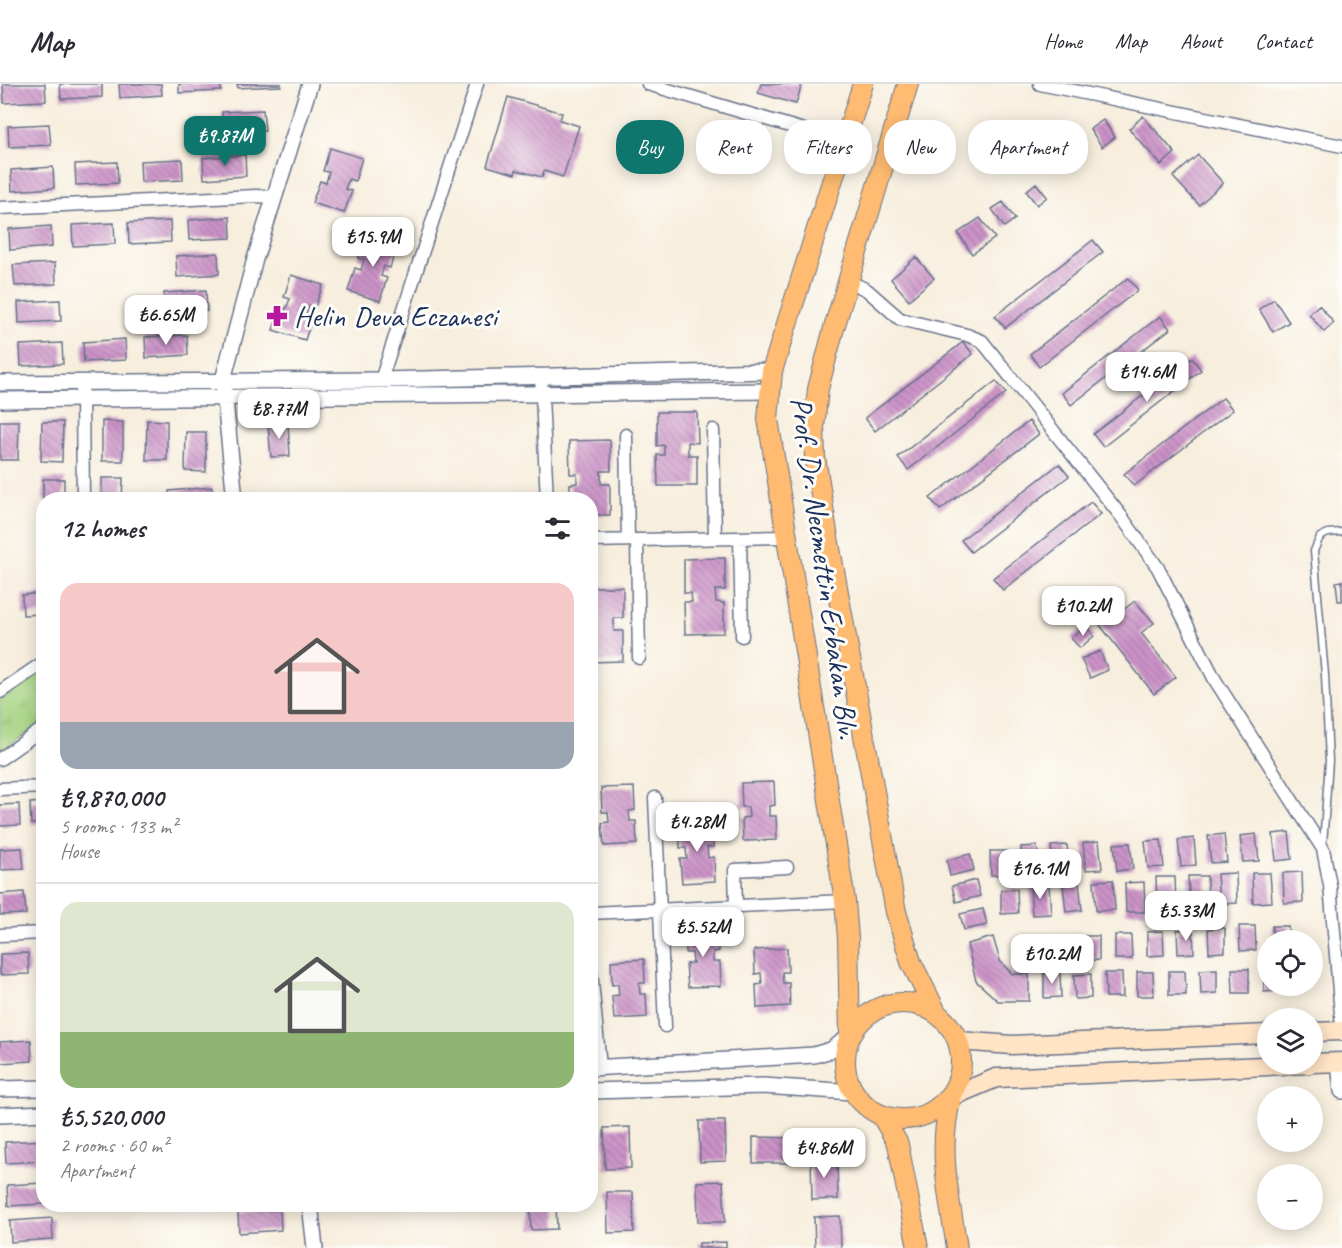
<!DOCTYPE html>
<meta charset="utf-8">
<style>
body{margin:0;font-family:Caveat,sans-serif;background:#f7f7f7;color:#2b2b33;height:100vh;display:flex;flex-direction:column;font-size:22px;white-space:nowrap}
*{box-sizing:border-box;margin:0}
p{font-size:20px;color:#7c7c81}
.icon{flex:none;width:33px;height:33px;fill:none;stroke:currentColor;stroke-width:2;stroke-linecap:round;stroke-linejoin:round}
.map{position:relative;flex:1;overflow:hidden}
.sheet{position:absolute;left:36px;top:408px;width:562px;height:720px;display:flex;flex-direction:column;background:#fff;border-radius:24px;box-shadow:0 3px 15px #0003}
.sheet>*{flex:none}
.guide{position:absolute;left:616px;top:36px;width:570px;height:54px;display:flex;gap:12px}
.controls{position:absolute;left:1257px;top:846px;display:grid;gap:12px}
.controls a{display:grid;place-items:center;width:66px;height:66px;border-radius:50%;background:#fff;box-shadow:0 3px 15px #0003;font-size:30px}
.price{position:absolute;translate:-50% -51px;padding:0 14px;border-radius:12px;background:#fff;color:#222;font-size:20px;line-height:39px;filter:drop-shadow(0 2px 3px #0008)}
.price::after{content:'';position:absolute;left:50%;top:36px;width:18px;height:14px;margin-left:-9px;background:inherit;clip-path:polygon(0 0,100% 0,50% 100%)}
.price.on{background:#0f766e;color:#fff}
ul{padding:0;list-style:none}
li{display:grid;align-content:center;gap:12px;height:318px;padding:0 24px}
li+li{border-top:2px solid #e1e1e2}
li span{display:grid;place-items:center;height:186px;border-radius:18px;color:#555}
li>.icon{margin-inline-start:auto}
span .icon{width:108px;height:108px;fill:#fffc;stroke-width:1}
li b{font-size:26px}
h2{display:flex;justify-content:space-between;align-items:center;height:72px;padding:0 24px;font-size:26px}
.tag{padding:0 21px;border-radius:24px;background:#fff;box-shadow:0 3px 15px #0003;font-size:21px;line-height:54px}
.tag.on{background:#0f766e;color:#fff}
header{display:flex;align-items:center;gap:36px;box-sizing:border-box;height:84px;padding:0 30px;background:#fff;border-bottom:2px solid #e1e1e2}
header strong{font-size:28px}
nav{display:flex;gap:33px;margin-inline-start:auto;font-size:21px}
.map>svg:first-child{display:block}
</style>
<header>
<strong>Map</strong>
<nav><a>Home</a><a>Map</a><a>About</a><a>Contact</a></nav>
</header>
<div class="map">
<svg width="1342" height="1164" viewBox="0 0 1342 1164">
<defs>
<pattern id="park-tufts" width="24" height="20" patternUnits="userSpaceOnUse" patternTransform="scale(1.5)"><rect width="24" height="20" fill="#a5d381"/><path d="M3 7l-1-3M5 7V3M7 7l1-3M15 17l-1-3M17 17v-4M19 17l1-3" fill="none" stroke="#8db572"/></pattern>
<pattern id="building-back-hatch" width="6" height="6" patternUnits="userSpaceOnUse" patternTransform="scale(1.5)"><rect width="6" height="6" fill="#cc93c8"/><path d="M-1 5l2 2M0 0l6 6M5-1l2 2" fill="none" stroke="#a578a6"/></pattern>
</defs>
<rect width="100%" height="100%" fill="#fdfcf7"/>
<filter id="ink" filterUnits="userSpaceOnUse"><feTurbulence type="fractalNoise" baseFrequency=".0167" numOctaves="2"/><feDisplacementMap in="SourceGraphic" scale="12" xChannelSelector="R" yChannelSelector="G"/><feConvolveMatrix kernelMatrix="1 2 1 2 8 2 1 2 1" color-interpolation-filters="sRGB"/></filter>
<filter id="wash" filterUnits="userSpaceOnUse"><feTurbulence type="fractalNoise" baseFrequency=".008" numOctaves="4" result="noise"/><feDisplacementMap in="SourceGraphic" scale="24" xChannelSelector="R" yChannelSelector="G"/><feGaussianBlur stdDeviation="1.35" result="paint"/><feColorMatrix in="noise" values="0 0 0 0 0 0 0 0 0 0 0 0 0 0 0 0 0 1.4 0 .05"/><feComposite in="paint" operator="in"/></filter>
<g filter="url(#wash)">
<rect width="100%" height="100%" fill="#f7eedd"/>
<path fill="url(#park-tufts)" stroke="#608170" stroke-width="1.5" d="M43 586V639L0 668V616Z"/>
<g id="blocks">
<path fill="url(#building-back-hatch)" d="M3 0H45L46 17 4 19Z
M60 0H102V13L61 15Z
M119 0H161L162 11 120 14Z
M179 0H221V7L179 9Z
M237 0H281V2L238 4Z
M761 0H802L796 20 758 9Z
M508 13 562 29 560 36 579 42 563 93 544 87 542 93 516 86 515 90 487 82Z
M263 26 265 47 223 49 222 28Z
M1143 32 1175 69 1161 81 1129 45Z
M1103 36 1115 53 1102 63 1090 45Z
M49 40 51 61 9 63 8 42Z
M330 64 362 74 355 97 349 95 345 105 352 107 344 129 312 119 320 97 326 99 329 88 323 87Z
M245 71 246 92 204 95 203 74Z
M1198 71 1223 99 1199 121 1173 93Z
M182 75 183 96 141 98 140 77Z
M117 78 118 99 76 101 75 80Z
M53 83 54 104 12 107 11 86Z
M1036 99 1047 113 1037 121 1026 107Z
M1003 118 1015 135 1004 143 992 125Z
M230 133 231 154 189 156 188 136Z
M980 134 995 154 972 170 958 149Z
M170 137 171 158 129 160 128 139Z
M114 139 115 160 73 162 72 141Z
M51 142 52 163 10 166 9 145Z
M366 151 397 161 390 184 384 182 381 192 387 194 380 217 348 207 355 184 361 186 364 176 358 174Z
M1093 156 1103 168 1005 244 995 232Z
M218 169 219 190 177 193 176 172Z
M916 173 934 194 909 216 891 195Z
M55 179 56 200 15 202 13 181Z
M291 191 323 201 315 223 309 222 306 232 312 234 305 256 273 246 280 224 286 225 290 215 284 213Z
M1128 194 1138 206 1039 283 1030 270Z
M206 206 207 227 165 230 164 209Z
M1274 215 1289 238 1273 248 1259 225Z
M60 216 61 237 19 239 18 218Z
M1319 221 1334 239 1324 248 1309 230Z
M1160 232 1170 245 1071 321 1062 309Z
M187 251 188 271 146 274 145 253Z
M125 255 126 276 84 278 83 258Z
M963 258 973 270 875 347 865 334Z
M62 259 63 280 21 282 20 261Z
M1192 274 1201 286 1103 363 1093 350Z
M996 297 1006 309 908 386 898 373Z
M1223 314 1233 326 1134 402 1124 390Z
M657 328H697L698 359 688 358V371H697V402H658L657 371H664V361L657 362Z
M147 336 167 337V376H146Z
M0 337H19L18 376H0Z
M102 337 123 338V377H102Z
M1029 337 1039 350 940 426 930 414Z
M42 338H63L62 378 41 377Z
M288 339 290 372 271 373 268 341Z
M186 348H206V388L185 387Z
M610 356 611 387H601V400H610V431H591V416H570V400L577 399V390H570L569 357Z
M1059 380 1069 392 971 468 961 456Z
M102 394H123L122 416H102Z
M43 395H64V416H43Z
M212 403 214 416H170L169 407Z
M1091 418 1101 430 1003 506 993 494Z
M725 474V506H715L716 518 724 519V549L685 550 684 518H692L691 509H684V475Z
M1342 497V517H1338L1336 498Z
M591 503H623V534H614V547H623V577L591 578Z
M1106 505 1123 526 1135 517 1154 539 1141 549 1176 593 1154 610 1085 522Z
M44 509V530L23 531 22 511Z
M1086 542 1094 552 1080 564 1071 554Z
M1100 567 1108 586 1090 594 1081 575Z
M774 698 775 721 769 722V732H776L777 756 743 757 742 734 749 733 748 723H742L741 699Z
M634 703 635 726 629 727 630 737H636L637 760 604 762 602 739 609 738 608 728H602L601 704Z
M44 718V739L31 740 30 719Z
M19 720 20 741 0 742V721Z
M712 739 713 763H707L708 774 714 773 715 797 682 799 680 775H687L686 764H680L679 741Z
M1289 748 1292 775 1276 777 1273 750Z
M1224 750 1227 778 1211 779 1208 752Z
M1256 750 1259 777 1243 778 1240 752Z
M1194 754 1196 781 1181 783 1178 756Z
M1161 756 1164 783 1148 784 1145 757Z
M1099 757 1102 785 1086 786 1083 759Z
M1130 759 1133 785 1117 787 1114 760Z
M1067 761 1070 788 1054 789 1051 762Z
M1037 762 1040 789 1024 791 1021 763Z
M22 764 24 785 0 786V765Z
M990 767H1007L1008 791H991Z
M970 770 974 786 950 792 947 776Z
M1302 788 1303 818 1284 819 1283 789Z
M1236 789 1237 819 1219 820 1217 790Z
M1252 789H1270L1272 818 1253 819Z
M1188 792H1207L1208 821 1190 822Z
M1156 793H1175L1176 822 1157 823Z
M976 796 980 812 956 818 952 802Z
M1113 796 1115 826 1096 827 1094 797Z
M1144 798 1145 828H1126L1125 799Z
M1079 799 1082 826 1066 828 1063 801Z
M1030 801H1049L1051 830 1032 831Z
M1017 805 1018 829 1001 830V806Z
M24 808 26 830 0 831V810Z
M44 808V829L39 830 38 809Z
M983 825 987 841 964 846 960 830Z
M1239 842H1255L1256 866 1240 867Z
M1272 842H1288L1289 856H1272Z
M718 844 719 867 713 868V878H720L721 902 688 903 686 880 693 879 692 869H686L685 845Z
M1225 844V868L1209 869 1208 845Z
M1193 845 1194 869 1178 870 1177 846Z
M1163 847 1164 871 1147 872V848Z
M1115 851H1131L1132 875H1115Z
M1082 852H1099V876L1083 877Z
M993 853 1000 877 1012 890H1029V917H998L976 897 967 860Z
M1019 854H1035L1036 878 1019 879Z
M1067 854V878L1051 879 1050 855Z
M787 864 788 888H782L783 899H789L790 922 757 924 756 901 762 900 761 889 755 890 754 866Z
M28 869 29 890 0 891V870Z
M644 875 645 899H639L640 910H646L647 933 614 935 612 912 619 911 618 900 612 901 611 877Z
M1263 884H1268V902H1280V907L1264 908Z
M1217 885V909L1201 910 1200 886Z
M1232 885H1249V909H1233Z
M1169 887H1185L1186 911H1169Z
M1137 888H1153L1154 912H1137Z
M1044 889H1060L1061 913 1044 914Z
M1105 889H1122L1123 913H1106Z
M1091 890V914L1075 915 1074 891Z
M31 956 32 977 0 979V958Z
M699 1037H725L726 1077 700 1078Z
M630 1043 631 1084 605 1085 604 1044Z
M753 1053 794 1054V1079H753Z
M44 1056V1077L6 1079 5 1058Z
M811 1075H837L838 1115 812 1116Z
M723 1097 725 1138H698L697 1098Z
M44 1099V1120L8 1122 7 1101Z
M607 1108H633L634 1148 608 1149Z
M530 1120H556L557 1145 531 1146Z
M280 1126 281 1146 239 1149 238 1128Z
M840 1132 841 1164H815L814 1133Z
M52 1134 53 1155 11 1158 10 1137Z
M726 1158V1164H699V1159Z"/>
</g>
</g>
<g filter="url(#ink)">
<use href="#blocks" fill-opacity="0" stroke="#68728a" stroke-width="1.5"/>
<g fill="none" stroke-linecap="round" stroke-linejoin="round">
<defs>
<path id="service" d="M1323 761 1329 677 1325 591 1314 467 1320 453 1328 449 1342 448"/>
<path id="minor" d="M648 0 844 58
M1040 0 1342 62
M0 124 256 112 274 113
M848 197 867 206 900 235 967 251 982 257 1121 432 1158 484 1215 596 1323 765 1330 801 1342 942
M541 292 547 416
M381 296 477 0
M82 306 83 416
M713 346 715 454
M626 351 628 456
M740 454 742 552
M637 456 639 574
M591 457 785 453
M0 608 44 578
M0 675 44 644
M0 705 44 703
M655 714 665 942
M736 822 735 786 787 783
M591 829 845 817
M0 851 44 849
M591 887 600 983"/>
<path id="tertiary" d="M0 299 381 296 772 287
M0 316 769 307
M235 416 223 296 255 175 310 0
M1339 978 1342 1007
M591 984 814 971 831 966 850 952
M0 1005 44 1004
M591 1007 763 1002 853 1008
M0 1031 44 1029
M310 1120 315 1164"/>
<path id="secondary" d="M1312 948 1342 947
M959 957 1012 961 1268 950
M1312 979 1342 978
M951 1013 996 994 1310 980"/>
<path id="primary" d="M908 0 834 244 818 305 814 344 815 373 827 448 896 828 911 878 936 928
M845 977a58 58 0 1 1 116 0a58 58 0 1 1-116 0Z
M850 952 848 854 845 817 768 335 772 287 863 0
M951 1013C937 1066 949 1111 957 1164
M882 1032 898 1060 918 1164"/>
</defs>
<use href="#service" stroke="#68728a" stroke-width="9"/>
<use href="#minor" stroke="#68728a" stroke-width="15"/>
<use href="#tertiary" stroke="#68728a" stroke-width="18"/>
<use href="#secondary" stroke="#68728a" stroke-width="21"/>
<use href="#primary" stroke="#68728a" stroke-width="22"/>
<use href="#service" stroke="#fff" stroke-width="6"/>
<use href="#minor" stroke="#fff" stroke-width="12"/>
<use href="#tertiary" stroke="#fff" stroke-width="15"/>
<use href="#secondary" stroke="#ffe4c6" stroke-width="18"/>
<use href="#primary" stroke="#febb71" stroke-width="20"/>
</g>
</g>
<defs>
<symbol id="pharmacy-bare" viewBox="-9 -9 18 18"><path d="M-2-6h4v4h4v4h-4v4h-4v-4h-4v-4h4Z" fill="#b5179e" stroke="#fdfcf7" stroke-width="2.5" paint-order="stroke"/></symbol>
</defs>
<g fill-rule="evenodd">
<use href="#pharmacy-bare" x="262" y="217" width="30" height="30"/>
</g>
<g text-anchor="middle" stroke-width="6" stroke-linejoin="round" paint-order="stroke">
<g font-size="30" fill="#1b2f5e" stroke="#fdfcf7" text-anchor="start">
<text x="294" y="242">Helin Deva Eczanesi</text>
</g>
<g font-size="30" fill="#1b2f5e" stroke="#fdfcf7">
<text transform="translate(825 484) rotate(82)" y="10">Prof. Dr. Necmettin Erbakan Blv.</text>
</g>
</g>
</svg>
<div class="controls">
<a><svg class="icon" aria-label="locate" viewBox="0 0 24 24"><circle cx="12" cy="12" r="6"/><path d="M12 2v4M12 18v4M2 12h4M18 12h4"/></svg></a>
<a><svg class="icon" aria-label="layers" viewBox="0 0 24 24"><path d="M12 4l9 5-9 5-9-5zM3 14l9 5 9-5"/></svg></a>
<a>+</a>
<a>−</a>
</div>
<b class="price on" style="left:225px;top:83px">₺9.87M</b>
<b class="price" style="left:373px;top:184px">₺15.9M</b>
<b class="price" style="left:166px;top:262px">₺6.65M</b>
<b class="price" style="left:1147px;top:319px">₺14.6M</b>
<b class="price" style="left:279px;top:356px">₺8.77M</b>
<b class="price" style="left:1083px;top:553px">₺10.2M</b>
<b class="price" style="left:697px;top:769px">₺4.28M</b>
<b class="price" style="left:1040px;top:816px">₺16.1M</b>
<b class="price" style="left:1186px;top:858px">₺5.33M</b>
<b class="price" style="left:703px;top:874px">₺5.52M</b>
<b class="price" style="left:1052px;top:901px">₺10.2M</b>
<b class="price" style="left:824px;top:1095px">₺4.86M</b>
<div class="guide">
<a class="tag on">Buy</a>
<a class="tag">Rent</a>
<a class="tag">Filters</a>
<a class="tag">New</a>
<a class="tag">Apartment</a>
</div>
<section class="sheet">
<h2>12 homes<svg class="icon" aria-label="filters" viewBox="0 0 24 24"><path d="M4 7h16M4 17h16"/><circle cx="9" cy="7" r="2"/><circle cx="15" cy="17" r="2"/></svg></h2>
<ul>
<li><span style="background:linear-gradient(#f6c9c9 75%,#9aa5b1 0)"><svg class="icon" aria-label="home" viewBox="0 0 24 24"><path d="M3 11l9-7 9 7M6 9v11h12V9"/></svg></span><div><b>₺9,870,000</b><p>5 rooms · 133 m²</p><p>House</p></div></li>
<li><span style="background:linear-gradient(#dfe7d0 70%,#8fb573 0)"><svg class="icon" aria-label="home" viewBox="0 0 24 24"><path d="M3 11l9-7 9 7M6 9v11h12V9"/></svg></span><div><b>₺5,520,000</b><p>2 rooms · 60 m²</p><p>Apartment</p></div></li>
</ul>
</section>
</div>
